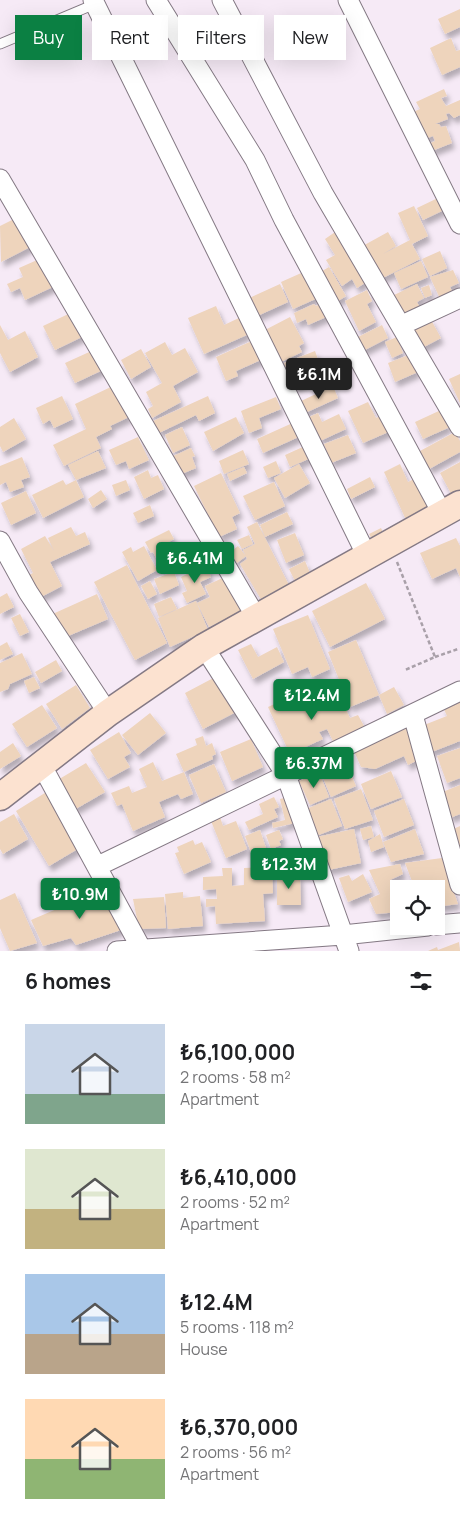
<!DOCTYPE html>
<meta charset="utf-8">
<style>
body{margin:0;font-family:Manrope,sans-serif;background:#f6f6f6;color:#202124;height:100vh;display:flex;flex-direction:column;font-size:19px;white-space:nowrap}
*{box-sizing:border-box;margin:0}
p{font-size:16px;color:#757577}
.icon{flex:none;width:28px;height:28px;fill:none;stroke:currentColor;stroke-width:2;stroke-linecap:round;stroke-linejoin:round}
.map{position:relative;height:951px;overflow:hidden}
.drawer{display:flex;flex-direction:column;background:#fff;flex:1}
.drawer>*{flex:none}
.guide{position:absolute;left:15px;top:15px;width:430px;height:45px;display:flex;gap:10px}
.fabs{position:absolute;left:390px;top:880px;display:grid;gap:10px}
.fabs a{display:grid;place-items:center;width:55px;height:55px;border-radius:0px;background:#fff;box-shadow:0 5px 20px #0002;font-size:25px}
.price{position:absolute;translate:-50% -42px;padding:0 11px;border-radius:5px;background:#0b8043;color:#fff;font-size:16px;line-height:32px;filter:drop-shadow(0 1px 2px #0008)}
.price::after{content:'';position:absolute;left:50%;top:30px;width:15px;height:11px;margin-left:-8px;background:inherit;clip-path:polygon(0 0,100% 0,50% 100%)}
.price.active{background:#222;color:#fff}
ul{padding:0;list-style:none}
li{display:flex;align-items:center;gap:15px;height:125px;padding:0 25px}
li span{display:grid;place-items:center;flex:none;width:140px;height:100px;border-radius:0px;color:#555}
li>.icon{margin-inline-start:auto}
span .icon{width:60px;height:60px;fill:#fffc;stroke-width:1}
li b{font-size:21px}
h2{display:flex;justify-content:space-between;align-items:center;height:60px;padding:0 25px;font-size:21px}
.chip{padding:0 18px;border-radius:0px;background:#fff;box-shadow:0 5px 20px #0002;font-size:18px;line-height:45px}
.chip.active{background:#0b8043;color:#fff}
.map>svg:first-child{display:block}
</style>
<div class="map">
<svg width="460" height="951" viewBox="0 0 460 951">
<defs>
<filter id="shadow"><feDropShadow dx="3" dy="5.5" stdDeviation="2.5" flood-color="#0004"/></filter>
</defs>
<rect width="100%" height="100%" fill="#f6eaf6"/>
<path fill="#eed4bc" filter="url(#shadow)" d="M460 9V27L445 34 438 19Z
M451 38 456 51 460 50V67L442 75 430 48Z
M444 89 447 96 441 98 446 106 460 100V115L454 118 449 113 446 114 448 119 435 124H439L441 127 446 126 452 143 429 152 426 145 435 141 433 136 425 139 413 112 420 109 416 102Z
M440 197 446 209 423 220 417 208Z
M414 206 428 236 412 244 420 259 379 280 359 248 388 232 396 246 383 254 410 240 398 213Z
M20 216 34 245 1 262 0 226Z
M338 230 368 281 357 288 352 279 342 286 326 260 335 255 325 239Z
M440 251 447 268 430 276 422 259Z
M44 257 57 285 25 300 20 288 11 292 7 284 23 277 19 268Z
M421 261 428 277 401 289 394 273Z
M329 267 346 296 335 303 317 274Z
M308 270 320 297 293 309 281 282Z
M453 270 459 283 450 287 455 297 442 303 430 277Z
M280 284 288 302 255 317 247 299Z
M417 284 424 298 417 302 421 310 403 319 392 296Z
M429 285 432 295 425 298 421 288Z
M367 290 372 301 367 304 376 322 359 331 345 301Z
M326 301 333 314 308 325 306 319 297 323 294 313 314 304 316 306Z
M216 306 224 325 241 317 249 334 204 354 188 318Z
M81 308 88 334 55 350 43 326Z
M290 317 304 343 299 346 302 352 281 362 265 330Z
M430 318 441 338 420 349 410 328Z
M0 325 8 340 25 331 38 357 10 372 0 353Z
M382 325 388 338 359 353 352 340Z
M397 337 403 353 392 358 385 342Z
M254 340 263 359 236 371 238 376 226 381 216 357Z
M165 342 172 355 185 348 198 372 173 386 181 402 152 418 148 409 153 406 146 392 162 383 145 353Z
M98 348 107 368 75 383 65 363Z
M141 349 151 367 131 379 121 360Z
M315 351 324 376 294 388 284 363Z
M411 354 418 372 395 382 388 363Z
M460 374V403L449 379Z
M115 385 131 416 110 426 112 429 96 437 101 448 64 466 53 445 86 429 75 404Z
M333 386 338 398 305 413 299 402Z
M62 396 73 419 54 428 50 420 43 424 36 408Z
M208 396 215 413 199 421 196 415 159 433 153 421Z
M276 397 281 409 259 418 262 428 249 433 241 411Z
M368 402 376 418 385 414 393 430 363 443 348 411Z
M441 410 450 427 423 439 415 422Z
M318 413 322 422 339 414 346 429 320 441 309 417Z
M236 417 244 433 213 451 204 432Z
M14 418 26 439 3 452 0 446V427Z
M297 421 303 435 263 453 257 439Z
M182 427 190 445 173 453 165 435Z
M455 432 460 441V452L429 469 420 451Z
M348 435 356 453 331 463 324 444Z
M138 437 149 460 129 469 126 461 116 465 109 450Z
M307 445 313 457 290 467 285 455Z
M191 448 195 456 192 457 196 468 179 475 171 457Z
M243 450 249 464 224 474 219 461Z
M98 451 106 468 76 480 68 465Z
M22 457 30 477 21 480 24 487 10 492 6 482 0 485V466Z
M276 461 281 473 268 478 263 467Z
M460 462V498L455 501 440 473Z
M299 464 310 483 285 498 274 478Z
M400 464 408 482 418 477 433 510 407 522 384 472Z
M244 467 247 473 230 481 227 474Z
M148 470 151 478 158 475 164 489 144 499 134 477Z
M221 473 240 513 232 517 237 529 219 537 194 486Z
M370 477 375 487 351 499 347 489Z
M63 480 66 485 76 480 84 497 43 518 32 495Z
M126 480 130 490 116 496 112 485Z
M274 482 285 506 255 520 243 496Z
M101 490 107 499 93 508 88 499Z
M26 491 36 513 11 525 1 503Z
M150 505 154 516 138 523 133 513Z
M287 512 293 524 265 537 260 525Z
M257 522 290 587 262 601 240 564 247 559 243 550 255 544 247 527Z
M71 527 76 536 85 532 90 544 50 562 62 586 39 598 27 576 33 573 21 549 45 536 54 551 48 538Z
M381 528 386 538 374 543 369 534Z
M169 530 174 539 165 544 169 554 183 547 189 559 164 572 153 552 151 553 145 542Z
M295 533 304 555 286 563 277 540Z
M249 535 253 544 242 549 237 540Z
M456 538 460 546V577L456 568 432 579 420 553Z
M144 546 157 570 138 581 122 552 131 547 133 552Z
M238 546 246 556 237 563 229 553Z
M305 561 313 580 298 587 289 569Z
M127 565 167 643 135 660 94 582Z
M206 565 211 577 200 582 206 594 187 603 182 593 187 591 181 577Z
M174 572 179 585 160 594 154 579Z
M227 576 243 611 209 627 197 603 210 597 205 586Z
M150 581 157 594 148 599 141 586Z
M366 583 385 619 330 647 312 611Z
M7 593 14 607 0 614V597Z
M97 594 108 619 61 639 46 617Z
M171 597 177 609 159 617 154 604Z
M196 601 208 630 170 647 158 618Z
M20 614 29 632 20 636 11 618Z
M308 615 330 669 312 677 308 667 292 674 273 629Z
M356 640 379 695 350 707 328 652Z
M7 642 13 654 0 660V646Z
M251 644 258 657 277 647 284 662 253 679 238 650Z
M22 653 32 674 10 684 8 689 0 692V663Z
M56 660 62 671 41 683 35 672Z
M219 675 238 711 203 729 185 693Z
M34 677 40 688 29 693 24 681Z
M76 685 90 708 62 729 46 704Z
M394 687 404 705 387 714 379 695Z
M298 693 306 710 339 695 350 718 358 715 364 726 333 741 327 729 319 732 323 739 290 754 268 707Z
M460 700V741L429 753 419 727 447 716 443 707Z
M42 705 57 728 27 747 12 724Z
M150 713 166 733 138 755 122 735Z
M411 727 422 758 408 765 404 756 375 769 361 767 354 751 388 729 390 735Z
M119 732 131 753 124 757 130 767 108 779 90 750Z
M203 736 206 746 212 743 216 754 212 756 213 759 184 772 176 754 197 745 195 739Z
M251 739 263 767 232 781 220 752Z
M13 743 21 756 0 769V752Z
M460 748V778L447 783 437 756Z
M153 762 162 781 184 772 193 794 181 799 178 794 159 802 165 817 133 831 122 804 117 806 111 793 129 786 132 793 147 787 139 769Z
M86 763 105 792 74 810 56 781Z
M346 763 356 786 331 797 321 773Z
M214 764 226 792 201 803 189 775Z
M391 771 402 797 371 809 361 784Z
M319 772 329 797 310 805 299 781Z
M460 785V814L450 818 440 793Z
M361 789 373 820 345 829 334 799Z
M48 791 81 847 49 866 16 811Z
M274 797 279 807 274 809 278 817 249 830 245 822 263 814 259 804Z
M288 797 295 823 273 828 272 823 285 820 280 799Z
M331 799 342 826 316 836 306 809Z
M404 799 414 825 384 837 374 811Z
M14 814 28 839 3 854 0 849V822Z
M220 817 223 826 236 821 247 849 226 858 211 821Z
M371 826 374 837 363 840 360 829Z
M460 826V845L457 846 451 830Z
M354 829 361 863 319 872 312 838Z
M415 829 424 854 391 862 383 842Z
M260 830 266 848 261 850 264 857 254 861 245 836Z
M279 830 283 839 279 841 281 845 271 849 266 835Z
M380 834 384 847 371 852 368 841Z
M193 840 195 845 202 842 211 862 184 874 175 853 179 852 177 847Z
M265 851 299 852 298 858H286L285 867 272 866 273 893 263 894 265 921 216 924 215 906 206 907V899H217L216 889 203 890V877L223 876 222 868H232V886L244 885V868L270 867 265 866Z
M442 858 458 904 436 907V889H415L405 863Z
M400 864 403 874 390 880 393 886 408 880 411 889H399V912L376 914 369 899 380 894 369 870Z
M363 874 372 892 348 902 339 878 349 875 352 881Z
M300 875 301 905H277V876Z
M105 886 124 929 76 945 71 938 43 946 31 920 59 908V905Z
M183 892V898L200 896 203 926 168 929 165 894Z
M15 893 37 943 10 951 0 928V900Z
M164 897 166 928 139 929 133 899Z
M459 942 460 951H428L437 947 438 950Z"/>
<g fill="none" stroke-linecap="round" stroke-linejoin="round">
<defs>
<path id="service" d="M0 44 95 4"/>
<path id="minor" d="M93 0 366 554
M156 0 255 160 284 220 442 513
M222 0 323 193 460 427
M348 0 460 224
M0 179 256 617
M402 325 460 298
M0 541 28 592 108 713
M204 647 286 775 349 951
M413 715 460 885
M42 766 141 948
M98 866 460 691
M436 925 460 923
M117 951 343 935 428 926"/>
<path id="secondary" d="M0 797 108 713 204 647 460 504"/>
</defs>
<use href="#service" stroke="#847984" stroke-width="11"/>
<use href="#minor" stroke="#847984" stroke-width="21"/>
<use href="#secondary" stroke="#847984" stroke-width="29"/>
<path stroke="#a9a0a9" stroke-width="2.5" stroke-dasharray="4 2.5" stroke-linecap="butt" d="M397 562 435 657 405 670
M435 657 458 649"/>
<use href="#service" stroke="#fff" stroke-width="9"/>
<use href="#minor" stroke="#fff" stroke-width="19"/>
<use href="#secondary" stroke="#fce2d0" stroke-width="26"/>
</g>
</svg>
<div class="fabs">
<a><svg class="icon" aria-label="locate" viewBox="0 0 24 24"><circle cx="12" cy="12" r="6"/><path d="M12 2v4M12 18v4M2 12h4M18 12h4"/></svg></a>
</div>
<b class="price active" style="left:319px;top:400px">₺6.1M</b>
<b class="price" style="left:195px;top:584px">₺6.41M</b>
<b class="price" style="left:312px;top:721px">₺12.4M</b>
<b class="price" style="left:314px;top:789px">₺6.37M</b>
<b class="price" style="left:289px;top:890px">₺12.3M</b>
<b class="price" style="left:80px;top:920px">₺10.9M</b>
<div class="guide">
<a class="chip active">Buy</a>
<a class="chip">Rent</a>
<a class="chip">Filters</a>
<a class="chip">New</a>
</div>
</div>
<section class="drawer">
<h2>6 homes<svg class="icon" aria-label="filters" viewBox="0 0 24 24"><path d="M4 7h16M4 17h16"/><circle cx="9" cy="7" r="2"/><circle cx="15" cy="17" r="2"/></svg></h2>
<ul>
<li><span style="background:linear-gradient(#c9d6e8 70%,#7fa58c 0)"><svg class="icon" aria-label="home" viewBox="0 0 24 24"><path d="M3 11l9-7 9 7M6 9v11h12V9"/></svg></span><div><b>₺6,100,000</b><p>2 rooms · 58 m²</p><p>Apartment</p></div></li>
<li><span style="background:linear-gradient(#dfe7d0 60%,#c2b280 0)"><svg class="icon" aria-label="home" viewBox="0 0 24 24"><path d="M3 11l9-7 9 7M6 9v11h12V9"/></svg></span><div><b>₺6,410,000</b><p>2 rooms · 52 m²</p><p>Apartment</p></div></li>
<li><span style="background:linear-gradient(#a9c7e8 60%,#b9a48a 0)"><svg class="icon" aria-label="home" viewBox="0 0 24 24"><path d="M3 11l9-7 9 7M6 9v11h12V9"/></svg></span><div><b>₺12.4M</b><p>5 rooms · 118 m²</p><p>House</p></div></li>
<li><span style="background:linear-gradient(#ffd9b3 60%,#8fb573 0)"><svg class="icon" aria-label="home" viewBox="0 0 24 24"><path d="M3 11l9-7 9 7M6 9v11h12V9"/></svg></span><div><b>₺6,370,000</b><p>2 rooms · 56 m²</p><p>Apartment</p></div></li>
</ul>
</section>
